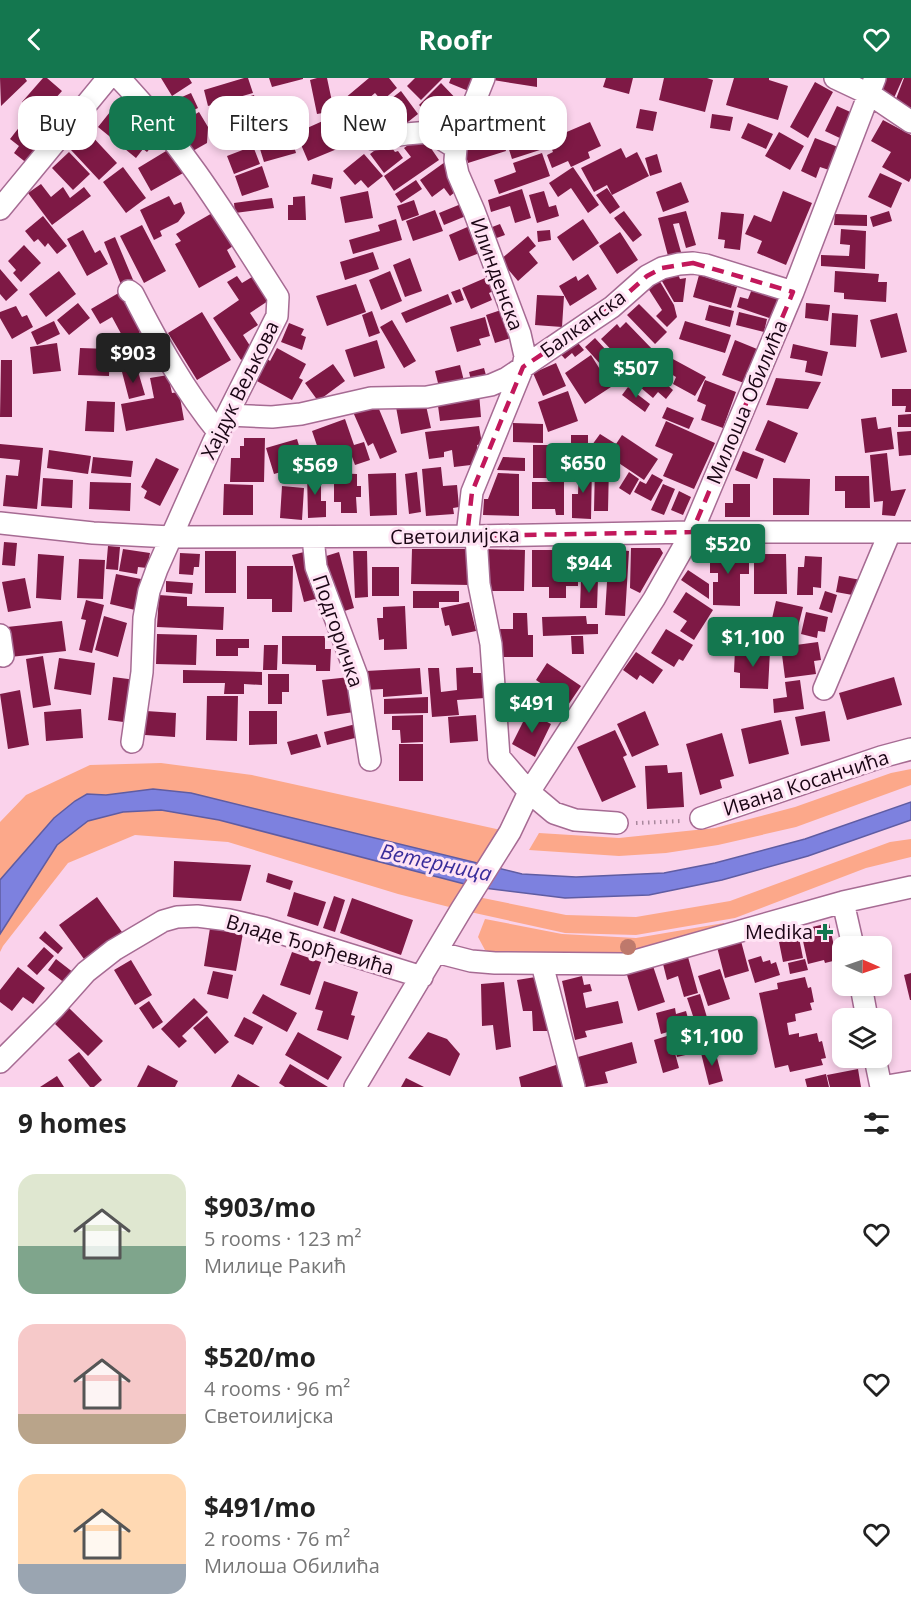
<!DOCTYPE html>
<meta charset="utf-8">
<style>
body{margin:0;font-family:"Open Sans",sans-serif;background:#f6f6f6;color:#222;height:100vh;display:flex;flex-direction:column;font-size:22px;white-space:nowrap}
*{box-sizing:border-box;margin:0}
p{font-size:20px;color:#767676}
.icon{flex:none;width:33px;height:33px;fill:none;stroke:currentColor;stroke-width:2;stroke-linecap:round;stroke-linejoin:round}
.map{position:relative;height:1009px;overflow:hidden}
.panel{display:flex;flex-direction:column;background:#fff;flex:1}
.panel>*{flex:none}
.hud{position:absolute;left:18px;top:18px;width:600px;height:54px;display:flex;gap:12px}
.needle{width:39px;rotate:92deg}
.buttons{position:absolute;left:832px;top:858px;display:grid;gap:12px}
.buttons a{display:grid;place-items:center;width:60px;height:60px;border-radius:12px;background:#fff;box-shadow:0 3px 9px #0003;font-size:30px}
.price{position:absolute;translate:-50% -51px;padding:0 14px;border-radius:6px;background:#14774f;color:#fff;font-size:20px;line-height:39px;filter:drop-shadow(0 2px 3px #0008)}
.price::after{content:'';position:absolute;left:50%;top:36px;width:18px;height:14px;margin-left:-9px;background:inherit;clip-path:polygon(0 0,100% 0,50% 100%)}
.price.active{background:#222;color:#fff}
ul{padding:0;list-style:none}
li{display:flex;align-items:center;gap:18px;height:150px;padding:0 18px}
li span{display:grid;place-items:center;flex:none;width:168px;height:120px;border-radius:18px;color:#555}
li>.icon{margin-inline-start:auto}
span .icon{width:72px;height:72px;fill:#fffc;stroke-width:1}
li b{font-size:26px}
h2{display:flex;justify-content:space-between;align-items:center;height:72px;padding:0 18px;font-size:26px}
.chip{padding:0 21px;border-radius:18px;background:#fff;box-shadow:0 3px 9px #0003;font-size:21px;line-height:54px}
.chip.active{background:#14774f;color:#fff}
header{display:flex;justify-content:space-between;align-items:center;height:78px;padding:0 18px;background:#14774f;color:#fff;font-size:27px;font-weight:700}
.map>svg:first-child{display:block}
</style>
<header><svg class="icon" aria-label="back" viewBox="0 0 24 24"><path d="M15 5l-7 7 7 7"/></svg>Roofr<svg class="icon" aria-label="heart" viewBox="0 0 24 24"><path d="M12 20l-8-8c-3-5 5-10 8-4 3-6 11-1 8 4z"/></svg></header>
<div class="map">
<svg width="911" height="1009" viewBox="0 0 911 1009">
<rect width="100%" height="100%" fill="#fad2eb"/>
<path fill="#fca88a" d="M161 685 252 697 510 754 473 818 566 837 636 839 730 823 890 764 911 761V779L866 790 735 840 636 857 565 855 461 832 398 816 228 764 135 757 68 785 3 868 0 874V744L26 717 90 687Z
M911 691V707L796 749 718 767 666 775 619 778 529 772 539 755 619 760 715 750 795 729 891 695Z
M485 841 562 856 636 860 724 845V847L623 877 495 876 485 872 478 859Z"/>
<path fill="#7d81df" stroke="#5f5ca2" stroke-width="1.5" d="M153 711 191 715 522 796 576 799 664 795 715 785 805 761 911 724V742L808 778 722 802 649 817 565 820 476 809 219 742 161 732 123 734 88 743 57 767 0 856V802L54 740 75 723 87 716 106 717Z"/>
<path fill="#7e1945" d="M0 0H25L27 3 1 28Z
M43 0H47L62 13 46 31 43 29 36 37 22 24Z
M161 0H189L192 5 172 18Z
M244 0H248L253 15 208 28 204 12Z
M269 0H303V1L272 9Z
M317 0H327L334 33 317 36 310 2Z
M369 0H389L397 10 382 23 375 15 354 33 344 21Z
M415 0H443L421 22 407 8Z
M451 0H477L471 14 449 5Z
M494 0H537V9L493 2Z
M606 0H633L629 16 603 9Z
M664 0H707L713 2 705 34 659 22Z
M734 0H769V2L788 8 778 42 726 27Z
M886 0H903L894 20 882 12Z
M904 0H911V31L896 21Z
M815 4 833 14 808 60 790 49Z
M441 5 462 27 440 48 419 27Z
M401 13 418 36 394 55 388 48 382 53 370 37Z
M191 15 198 30 175 41 168 25Z
M254 17 259 34 225 41 226 43 214 47 209 30Z
M285 19 291 43 267 49 261 25Z
M550 26 551 33 556 32 558 43 545 45 543 27Z
M837 28 857 37 844 62 825 53Z
M640 31 657 34 653 53 636 50Z
M522 33 527 50 476 65 472 50 479 48 477 40 494 35 495 37 505 34 506 38Z
M110 34 120 43 127 34 159 60 147 74 143 71 136 80 98 49Z
M199 34 208 49 207 65 191 74 175 48Z
M712 36 733 39 730 53 710 50Z
M28 38 51 57 28 86 14 75 19 68 10 61Z
M325 42 337 71 308 83 296 55Z
M883 42 911 57V100L909 104 882 89 891 74 871 63Z
M590 44 601 68 588 74 590 80 571 89 568 83 552 90 547 77 553 74 548 62Z
M748 45 773 56 766 71 741 60Z
M288 48 296 75 264 84 256 58Z
M536 49 543 71 512 81 505 59Z
M779 54 804 68 790 92 765 78Z
M89 55 117 85 99 102 71 72Z
M422 57 439 82 394 113 384 98 411 79 404 70Z
M502 59 506 73 468 85 464 71Z
M815 60 838 69 829 92 820 89 816 100 801 93Z
M387 63 395 74 398 73 403 80 384 95 370 76Z
M253 68 260 86 234 96 227 78Z
M171 70 185 94 151 113 138 90Z
M621 70 626 80 637 74 649 98 612 117 607 107 594 114 581 90Z
M69 74 90 96 73 112 52 90Z
M542 75 550 98 499 116 494 102 516 94 513 85Z
M364 76 383 98 368 110 361 102 355 107 343 93Z
M657 76 662 94 650 98 645 80Z
M445 84 463 108 450 118 444 110 432 119 420 102Z
M262 88 269 109 242 118 235 98Z
M123 89 146 120 126 135 103 104Z
M573 89 599 127 588 135 571 110 558 119 549 105Z
M880 95 902 105 891 130 868 119Z
M313 96 333 100 331 111 311 106Z
M416 102 422 111 401 125 395 116Z
M681 104 689 124 663 134 656 114Z
M41 106 51 119 63 109 70 120 84 109 91 118 52 147 28 115Z
M607 110 620 129 610 136 596 117Z
M522 111 531 140 515 145 510 128 491 134 488 122Z
M368 113 373 140 345 145 340 119Z
M544 113 549 129 556 127 559 138 537 145 529 117Z
M783 113 812 125 786 187 757 175 762 163 745 156 754 137 771 144Z
M169 118 174 127 181 124 185 135 178 144 160 153 162 158 154 162 140 132Z
M305 118 306 142H288V127H293V119Z
M272 120 274 130 235 135 234 125Z
M414 122 419 137 402 143 397 128Z
M461 126 466 138 444 147 439 135Z
M435 132 443 153 413 163 406 143Z
M624 133 642 157 633 164 614 140Z
M686 133 696 167 686 170 679 145 673 146 681 174 668 178 658 140Z
M889 133 892 143 873 149 870 139Z
M214 134 233 168 227 172 236 189 199 210 175 166 181 163 176 156Z
M721 134 744 136 740 172 724 170 725 162 718 161Z
M835 136 867 137V148L834 147Z
M43 138 67 168 57 176 48 165 45 169 38 161 34 164 25 153Z
M396 141 402 162 353 176 349 162 380 153 378 147Z
M583 141 599 165 573 183 557 159Z
M500 146 505 157 491 162 487 151Z
M142 147 166 193 144 205 120 158Z
M472 147 482 174 459 183 449 157Z
M841 151 866 153 865 191 821 188V177L849 178 850 167 840 166Z
M83 152 95 175 100 172 108 186 87 198 67 161Z
M550 152 551 162 538 164 537 153Z
M620 154 638 182 617 196 599 168Z
M528 158 536 168 529 174 538 185 518 203 500 182Z
M115 159 134 204 122 209 104 164Z
M24 167 41 185 21 204 13 195 16 192 8 183Z
M373 174 379 191 345 202 340 184Z
M410 180 422 213 405 219 393 187Z
M0 191 18 212 6 223 0 216Z
M676 192 680 201 686 200 683 224H674L659 198Z
M59 193 76 216 46 239 29 216Z
M390 193 402 223 381 232 369 202Z
M835 193 879 196 878 204H887L886 224 844 221V215L834 214Z
M588 196 597 211 570 228 559 208 576 198 578 203Z
M492 197 498 211 489 215 492 222 471 231 462 210Z
M656 197 674 227 677 239 667 249 656 238 662 232 644 204Z
M699 197 737 209 731 230 693 219Z
M237 198 242 205 252 199 268 223 250 235 258 247 243 257 254 274 241 282 213 240 239 222 227 204Z
M356 206 366 234 327 248 316 218Z
M460 211 464 222 456 225 451 214Z
M752 211 779 219 772 241 737 229 740 219 748 221Z
M122 213 144 252 125 263 112 239 100 246 91 231Z
M448 216 452 226 406 245 401 235Z
M537 217 564 218 562 249 535 247Z
M78 225 90 240 69 257 57 242Z
M806 225 830 227 828 243 805 240Z
M639 226 667 254 655 266 627 237Z
M709 227 734 233 730 249 705 242Z
M16 228 22 239 27 237 33 249 12 261 0 240V234Z
M507 230 517 258 495 265 486 237Z
M372 233 380 255 369 259 362 237Z
M202 234 231 282 197 302 168 255Z
M739 234 767 241 764 254 736 247Z
M832 235 858 237 856 269 830 267Z
M897 235 907 274 881 280 870 242Z
M485 239 490 258 479 261 481 267 457 274 450 249Z
M392 242 416 283 404 290 380 249Z
M54 243 60 256 37 267 31 254Z
M685 243 731 257 725 275 679 261Z
M626 244 654 273 632 294 601 261 617 246 620 250Z
M289 245 304 251 301 257 306 259 302 272 281 264Z
M573 259 584 272 575 279 572 275 565 281 557 272Z
M595 260 629 297 619 307 585 269Z
M377 262 385 290 354 299 345 272Z
M735 262 757 271 744 305 722 297Z
M57 265 61 293 33 296 30 269Z
M793 266 828 274 822 298 805 294 807 283 790 280Z
M80 270 110 271 109 298 78 297Z
M277 270 306 286 299 300 303 302 292 322 255 302 266 280 270 283Z
M157 271V288H139L138 272Z
M591 277 611 309 585 326 565 295Z
M671 280 706 299 695 318 673 306 676 299 664 292Z
M1 282H12V339H0Z
M556 285 566 308 543 318 533 295Z
M651 285 669 300 665 305 673 312 666 321 658 314 653 320 634 304Z
M333 286 345 303 318 323 305 305Z
M460 287 465 307 440 313 435 293Z
M137 290 145 317 129 321 122 294Z
M484 290 487 301 472 306 469 294Z
M168 297 172 315 179 314 184 342 126 353 121 326 154 320 150 300Z
M776 300 821 304 808 331 766 327Z
M705 302 736 314 723 350 701 342 706 327 697 323Z
M628 309 650 326 645 334 622 317Z
M892 311H911V334H905L906 328H892Z
M568 313 578 343 548 354 538 324Z
M479 315 481 339 440 343 437 320Z
M87 323 115 324 114 354 85 353Z
M425 323 431 350 401 356 396 329Z
M376 324 397 374 380 381 373 365 368 368 353 334Z
M667 329 694 340 689 351 662 340Z
M911 336V349H898V337Z
M876 339 878 351 891 349 894 371 865 375 861 341Z
M345 341 354 367 364 364 370 382 355 387 352 379 341 383 344 391 327 397 312 353Z
M768 342 798 355 785 385 755 372Z
M666 343 715 365 694 411 663 398 673 376 655 368Z
M513 345 543 346V365L513 364Z
M479 348 482 366 477 367 479 386 454 389 452 372 444 374V379L429 381 425 354Z
M911 353V377L899 378 897 354Z
M600 356 616 366 622 357 658 381 644 402 592 367Z
M571 357H588V384H571Z
M244 360H265L264 404H230L231 380H240V368H244Z
M297 361 305 387 274 396 266 370Z
M0 366 43 370 37 431 3 428 6 397 18 398 20 382 0 380Z
M533 367H567V394H547V400H533Z
M49 372 91 378 88 396 47 390Z
M743 373 764 381 757 401 735 392Z
M887 375 891 413 906 411 895 438 882 437 883 423 874 424 870 377Z
M93 379 133 383 131 399 91 395Z
M503 379 525 380V393L497 392Z
M156 380 179 391 160 428 144 420 147 413 141 409Z
M595 386 609 387 608 433H594Z
M579 387H592L591 441 572 440V416H578Z
M441 389 443 408 457 407 459 429 453 430 454 436 426 438 422 391Z
M307 394H321V423H326V439L308 440Z
M417 394 421 434 409 436 405 396Z
M629 394 639 401 630 417 619 410Z
M334 395 357 396V408H361V419H356L357 435H341V424H334Z
M396 395 397 437 370 438 368 396Z
M498 395 519 396V438L483 437 484 421H488Z
M652 396 663 402 651 423 634 414 640 403 646 406Z
M835 398H869L870 430H845V413H835Z
M43 400 73 402 72 430 41 428Z
M773 400 810 401 809 437H773Z
M90 404 131 405 130 433 89 431Z
M532 404H564V437H556L555 431H532Z
M224 406 253 407V437H223Z
M663 406 675 411 664 437 651 432Z
M733 406H750V439H725V425H733Z
M282 408 304 410 302 442 280 440Z
M679 413 691 419 683 437 671 432Z
M4 464 17 465 15 488 2 487Z
M108 468 120 469 118 492 106 491Z
M631 470H660L663 475 640 515 630 510Z
M123 471 150 475 147 490 138 489 137 496 119 493Z
M412 471H470V507L411 506Z
M483 471 525 472 524 513H488Z
M609 471 629 473 625 538 605 537Z
M710 471 749 472V496H740V528L713 527V504H718V495H710Z
M532 472H556V479H578V508H566V520H549V509H532Z
M588 472H605L604 498 587 497Z
M205 473H236V515H205Z
M308 473 319 520 304 524 292 477Z
M353 473H367L368 519 355 520Z
M339 474 354 530 338 535 323 479Z
M180 475 200 476 199 489H194L193 497 179 496Z
M38 476 64 478 61 522 36 520Z
M754 476H786L787 516H754Z
M805 478 822 479 821 510 813 509V517H797L798 489H804Z
M79 481 105 482 103 521 77 520Z
M247 488H293L292 534H272V521H247Z
M372 489H399V518H372Z
M688 492 709 506V521L681 502Z
M116 496 141 501 135 532 110 526Z
M839 498 861 502 858 518 836 514Z
M25 500 31 530 8 534 2 504Z
M581 501H598L597 530H580Z
M166 503 193 505 192 516 166 514Z
M413 513H459V524H439V530H413Z
M825 513 837 517 832 535 819 531Z
M686 514 713 532 694 562 680 553 687 543 673 534Z
M159 517 187 519V528L224 529 223 552 157 549Z
M86 522 104 527 92 575 79 572 86 542 81 541Z
M776 523 803 529 795 561 769 554Z
M469 524 476 553 452 558 449 547 445 548 441 530Z
M405 528 407 571 384 572V561L379 562 377 540H383V529Z
M806 534 828 539 825 554 818 553 817 560 801 556Z
M513 535H527L528 557H533V579H499V551H513Z
M104 538 127 545 118 579 95 572Z
M586 538 587 546H598V556L543 558 542 539Z
M62 543 66 573 10 579 7 549Z
M666 551 693 567 683 583 679 581 674 589 651 575Z
M157 556 197 557 196 587 156 586Z
M282 558H325V571H331L330 593H316V587L282 586Z
M571 558H583L584 576H572Z
M216 561H249V570H238V578H216Z
M818 564 821 582 814 583 816 596 785 600 781 569Z
M264 567H278L277 592H263Z
M735 571 770 573 768 611 740 610V595L734 594Z
M636 574 663 592 653 606 640 597 637 602 623 592Z
M43 578 51 627 33 630 26 581Z
M59 580 95 585 91 617 54 611Z
M547 585 581 608 564 633 553 624 558 617 536 602Z
M473 589V595H483L485 620 457 622 459 637 432 639 428 590H439L441 614 457 612 456 590Z
M420 590 422 616 383 619V611L367 612 366 593Z
M183 592 262 594V607L244 606V616H224L225 605H183Z
M268 596H289V614H282V626H268Z
M113 599 136 602 131 645 108 642Z
M350 599 354 634 327 638 322 602Z
M894 599 902 627 847 642 839 615Z
M800 602 804 631 774 635 773 621 787 619 785 604Z
M20 612 29 667 8 671 0 616Z
M207 618H238L237 663 206 662Z
M428 619V635L384 636V621Z
M81 631 83 660 46 663 44 634Z
M146 633 176 635 175 659 145 657Z
M249 633H277V666L249 667Z
M645 633 659 667 632 679 617 646Z
M825 633 830 663 801 668 795 639Z
M528 634 551 646 535 679 512 666Z
M423 637V664L401 665 400 652H392V638Z
M476 637 478 663 450 665 448 639Z
M781 642 789 676 749 686 741 651Z
M356 646 359 659 327 667 324 654Z
M615 652 627 677 623 679 636 709 602 724 577 669Z
M722 655 734 698 720 702 722 710 700 717 686 666Z
M317 656 321 669 291 677 287 664Z
M399 666H423V703H399Z
M667 687 668 695 682 694 684 729 647 731 645 688Z
M174 783 251 787 241 823 173 819Z
M268 795 293 803 290 812 266 804Z
M294 814 326 824 318 848 287 838Z
M334 818 345 822 335 854 323 850Z
M97 819 122 854 84 881 59 847Z
M352 820 413 842 401 877 340 855Z
M829 845 837 882 825 885 824 882 808 886 803 863 810 861 808 850Z
M210 850 243 855 236 893 204 888Z
M797 850 803 880 783 884 777 854Z
M45 853 63 870 58 876 39 860Z
M741 863 749 893 725 900 717 869Z
M44 869 54 878 37 897 27 888Z
M292 874 321 884 310 917 280 907Z
M761 878 763 884 770 882 771 886 776 884 780 897 755 905 748 882Z
M688 879 698 915 684 919 678 898 667 902 663 886Z
M56 881 74 895 66 906 48 892Z
M805 881 808 892 790 896 788 885Z
M131 882 152 917 135 927 114 892Z
M653 888 665 924 638 933 627 897Z
M18 889 45 910 33 926 23 919 12 933 0 924V912Z
M720 891 730 921 708 928 698 898Z
M213 893 233 897 228 921 207 916Z
M911 895V922H910L904 897Z
M542 898 554 950 548 953H533L532 933H523L517 902Z
M582 898 584 907 590 906 592 913 583 915 586 930 618 923 623 945 585 953 587 959 575 962 562 903Z
M805 899 808 910 811 909 814 924 810 925 812 932 795 936 796 943 787 945 789 957 799 955V959L817 955 819 964 822 963 826 980 821 981 823 987 790 994 788 987 775 990 759 915 778 911 777 905Z
M324 903 358 914 351 937 355 938 348 962 317 952 323 933 315 931Z
M504 904 511 969 496 972 493 947 482 948 481 906Z
M263 916 297 935 287 954 252 935Z
M700 916 709 946 697 950 687 920Z
M194 920 208 934 182 958 187 963 179 970 161 951Z
M149 923 163 944 153 951 139 930Z
M69 930 103 963 88 978 55 946Z
M675 930 676 936 686 933 694 962 691 963 694 975 677 979 671 953 661 956 656 935Z
M207 938 229 964 215 976 193 950Z
M244 939 263 949 253 967 234 958Z
M298 954 342 979 328 1002 285 977Z
M428 954 447 961 460 976 450 998 408 980Z
M670 957 679 990 663 995 654 962Z
M632 964 637 985 605 994 608 1005 586 1009 578 979Z
M715 972 723 1003 709 1007 701 975Z
M79 974 102 1002 94 1009H90L68 982Z
M565 984 569 1009H521L519 999Z
M290 986 328 1009H285L279 1005Z
M148 987 178 1003 175 1009H137Z
M858 991 861 1009H830L827 997Z
M238 996 260 1009H231Z
M826 996 829 1009H807L805 1001Z
M57 998 64 1009H40Z
M406 1000 424 1009H401Z"/>
<g fill="none" stroke-linecap="round" stroke-linejoin="round">
<defs>
<path id="minor" d="M119 0C182 65 230 144 278 219L277 238 213 365 157 491 149 513 144 540 142 594 132 664
M835 0 871 17 911 44
M373 61 406 56 430 54 456 70
M0 131 108 0
M129 213 133 216C158 265 184 312 219 355
M228 337 272 339 301 336 371 320 427 319 491 307 507 300 591 243 612 229 647 198 662 190 679 186 693 185 706 187 793 214
M0 445 93 455 171 459 476 458 692 454H911
M467 458 472 414 523 289 525 278 520 256 474 133 458 96 455 82 456 70 484 0
M476 458 479 506 491 566 499 679 529 714 554 735 575 742 617 745
M313 459 316 489 357 598 370 682
M0 557 3 578
M824 611 890 454
M701 740 881 679 911 671
M843 824 853 868
M436 874 471 883 495 885 624 886 843 824 911 809
M542 886 574 1009
M861 908 867 940
M875 980 881 1009
M0 984 54 930 86 894 114 872 163 843 177 839 197 838 229 842 264 850 422 899
M355 1009 461 832 510 754 529 714 654 521 692 454 793 214 875 0
M881 1009 911 1004"/>
</defs>
<use href="#minor" stroke="#a66b93" stroke-width="24"/>
<path stroke="#a9889d" stroke-width="4" stroke-dasharray="1.5 4.5" stroke-linecap="butt" d="M636 745 682 743"/>
<use href="#minor" stroke="#fff" stroke-width="21"/>
</g>
<circle fill="#be796c" cx="628" cy="869" r="8"/>
<path fill="none" stroke="#c2185b" stroke-width="4.5" stroke-dasharray="12 8" stroke-linejoin="round" d="M693 185 793 214 692 454 467 458 472 414 523 289 612 229 647 198 662 190Z"/>
<path fill="#14774f" stroke="#ffe3f4" stroke-width="2" d="M822 845h6v6h6v6h-6v6h-6v-6h-6v-6h6z"/>
<g text-anchor="middle" stroke-width="6" stroke-linejoin="round" paint-order="stroke">
<g font-size="20" fill="#1a0514" stroke="#ffe3f4">
<text transform="translate(497 196) rotate(70)" y="7">Илинденска</text>
<text transform="translate(583 246) rotate(-36)" y="7">Балканска</text>
<text transform="translate(240 312) rotate(-64)" y="7">Хајдук Вељкова</text>
<text transform="translate(747 324) rotate(-67)" y="7">Милоша Обилића</text>
<text transform="translate(455 458) rotate(-1)" y="7">Светоилијска</text>
<text transform="translate(338 553) rotate(71)" y="7">Подгоричка</text>
<text transform="translate(806 705) rotate(-18)" y="7">Ивана Косанчића</text>
<text transform="translate(310 867) rotate(16)" y="7">Владе Ђорђевића</text>
</g>
<g font-size="20" fill="#1a0514" stroke="#ffe3f4" text-anchor="end">
<text x="813" y="861">Medika</text>
</g>
<g font-size="21" font-style="italic" fill="#392c9a" stroke="#ffe3f4">
<text transform="translate(436 785) rotate(12)" y="7">Ветерница</text>
</g>
</g>
</svg>
<div class="buttons">
<a><svg class="needle" viewBox="-14 -14 28 28"><path d="M0-13l5 13h-10z" fill="#e53935"/><path d="M0 13l5-13h-10z" fill="#767676"/></svg></a>
<a><svg class="icon" aria-label="layers" viewBox="0 0 24 24"><path d="M12 4l9 5-9 5-9-5zM3 14l9 5 9-5"/></svg></a>
</div>
<b class="price active" style="left:133px;top:306px">$903</b>
<b class="price" style="left:636px;top:321px">$507</b>
<b class="price" style="left:583px;top:416px">$650</b>
<b class="price" style="left:315px;top:418px">$569</b>
<b class="price" style="left:728px;top:497px">$520</b>
<b class="price" style="left:589px;top:516px">$944</b>
<b class="price" style="left:753px;top:590px">$1,100</b>
<b class="price" style="left:532px;top:656px">$491</b>
<b class="price" style="left:712px;top:989px">$1,100</b>
<div class="hud">
<a class="chip">Buy</a>
<a class="chip active">Rent</a>
<a class="chip">Filters</a>
<a class="chip">New</a>
<a class="chip">Apartment</a>
</div>
</div>
<section class="panel">
<h2>9 homes<svg class="icon" aria-label="filters" viewBox="0 0 24 24"><path d="M4 7h16M4 17h16"/><circle cx="9" cy="7" r="2"/><circle cx="15" cy="17" r="2"/></svg></h2>
<ul>
<li><span style="background:linear-gradient(#dfe7d0 60%,#7fa58c 0)"><svg class="icon" aria-label="home" viewBox="0 0 24 24"><path d="M3 11l9-7 9 7M6 9v11h12V9"/></svg></span><div><b>$903/mo</b><p>5 rooms · 123 m²</p><p>Милице Ракић</p></div><svg class="icon" aria-label="heart" viewBox="0 0 24 24"><path d="M12 20l-8-8c-3-5 5-10 8-4 3-6 11-1 8 4z"/></svg></li>
<li><span style="background:linear-gradient(#f6c9c9 75%,#b9a48a 0)"><svg class="icon" aria-label="home" viewBox="0 0 24 24"><path d="M3 11l9-7 9 7M6 9v11h12V9"/></svg></span><div><b>$520/mo</b><p>4 rooms · 96 m²</p><p>Светоилијска</p></div><svg class="icon" aria-label="heart" viewBox="0 0 24 24"><path d="M12 20l-8-8c-3-5 5-10 8-4 3-6 11-1 8 4z"/></svg></li>
<li><span style="background:linear-gradient(#ffd9b3 75%,#9aa5b1 0)"><svg class="icon" aria-label="home" viewBox="0 0 24 24"><path d="M3 11l9-7 9 7M6 9v11h12V9"/></svg></span><div><b>$491/mo</b><p>2 rooms · 76 m²</p><p>Милоша Обилића</p></div><svg class="icon" aria-label="heart" viewBox="0 0 24 24"><path d="M12 20l-8-8c-3-5 5-10 8-4 3-6 11-1 8 4z"/></svg></li>
</ul>
</section>
